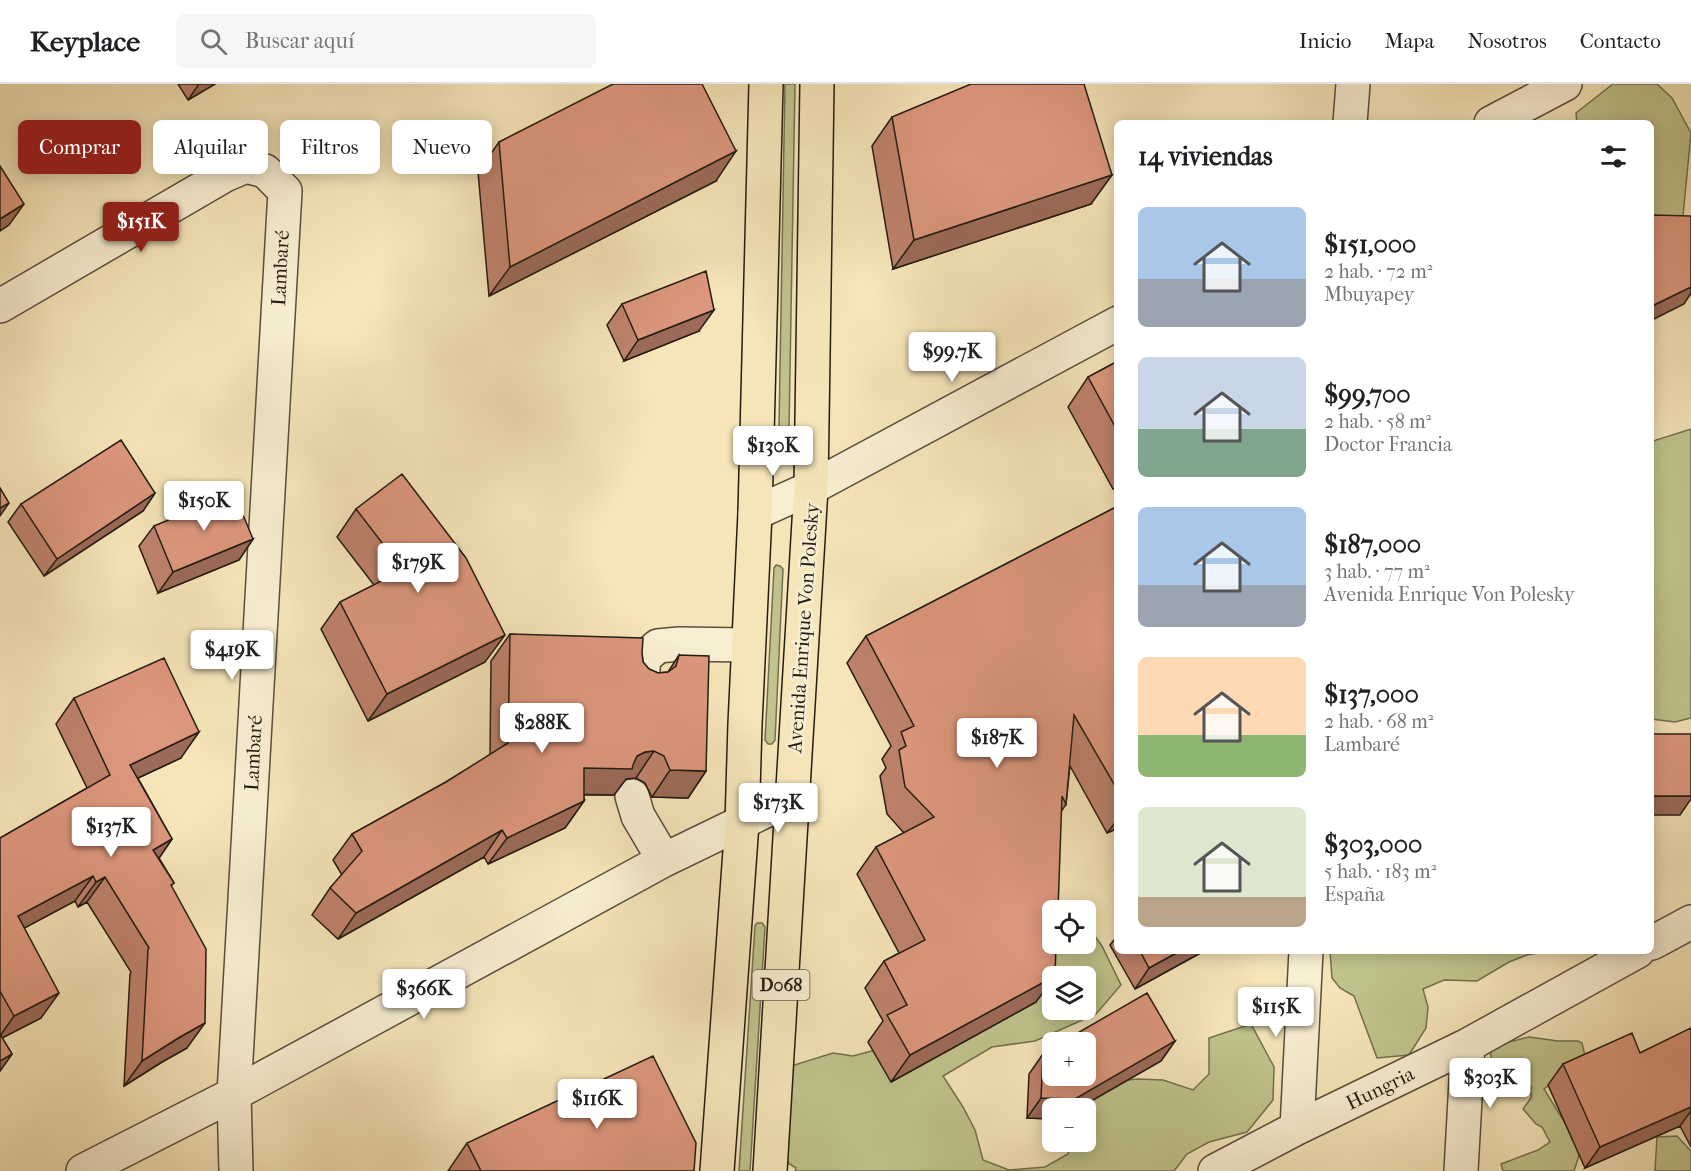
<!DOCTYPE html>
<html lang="es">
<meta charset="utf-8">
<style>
body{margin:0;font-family:"IM FELL French Canon",serif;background:#f6f6f6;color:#202124;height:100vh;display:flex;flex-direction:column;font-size:22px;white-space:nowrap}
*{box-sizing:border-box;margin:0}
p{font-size:20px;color:#757577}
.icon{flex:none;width:33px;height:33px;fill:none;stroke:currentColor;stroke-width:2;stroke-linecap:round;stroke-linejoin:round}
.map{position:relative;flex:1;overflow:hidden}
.panel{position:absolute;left:1114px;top:36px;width:540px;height:834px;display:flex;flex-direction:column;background:#fff;border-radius:9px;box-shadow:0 3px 15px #0003}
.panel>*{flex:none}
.banner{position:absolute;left:18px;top:36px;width:570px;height:54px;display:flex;gap:12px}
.tools{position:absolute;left:1042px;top:816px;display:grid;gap:12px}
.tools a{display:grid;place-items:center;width:54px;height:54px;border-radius:9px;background:#fff;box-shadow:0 3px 15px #0003;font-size:30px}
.price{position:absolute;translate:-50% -51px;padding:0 14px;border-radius:6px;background:#fff;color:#222;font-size:20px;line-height:39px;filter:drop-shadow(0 2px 3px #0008)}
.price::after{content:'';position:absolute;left:50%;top:36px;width:18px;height:14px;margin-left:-9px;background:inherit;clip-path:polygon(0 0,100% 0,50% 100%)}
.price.current{background:#8f2418;color:#fff}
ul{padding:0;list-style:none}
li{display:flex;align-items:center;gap:18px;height:150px;padding:0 24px}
li span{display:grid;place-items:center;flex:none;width:168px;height:120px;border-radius:9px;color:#555}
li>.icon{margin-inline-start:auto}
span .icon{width:72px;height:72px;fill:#fffc;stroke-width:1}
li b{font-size:26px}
h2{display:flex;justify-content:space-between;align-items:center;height:72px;padding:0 24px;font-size:26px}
.pill{padding:0 21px;border-radius:9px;background:#fff;box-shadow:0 3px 15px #0003;font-size:21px;line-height:54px}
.pill.current{background:#8f2418;color:#fff}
header{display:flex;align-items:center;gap:36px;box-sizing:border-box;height:84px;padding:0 30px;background:#fff;border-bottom:2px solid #e0e0e0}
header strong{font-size:28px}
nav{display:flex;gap:33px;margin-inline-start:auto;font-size:21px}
.search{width:420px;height:54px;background:#f6f6f6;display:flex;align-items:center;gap:15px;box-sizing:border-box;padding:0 21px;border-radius:9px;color:#757577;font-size:22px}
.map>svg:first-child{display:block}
</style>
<header>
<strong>Keyplace</strong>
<div class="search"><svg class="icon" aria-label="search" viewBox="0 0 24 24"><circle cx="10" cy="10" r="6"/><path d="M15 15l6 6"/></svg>Buscar aquí</div>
<nav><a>Inicio</a><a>Mapa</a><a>Nosotros</a><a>Contacto</a></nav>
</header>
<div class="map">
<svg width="1691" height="1087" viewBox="0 0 1691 1087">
<rect width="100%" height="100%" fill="#f5e5b9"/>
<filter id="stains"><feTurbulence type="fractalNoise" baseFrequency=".00333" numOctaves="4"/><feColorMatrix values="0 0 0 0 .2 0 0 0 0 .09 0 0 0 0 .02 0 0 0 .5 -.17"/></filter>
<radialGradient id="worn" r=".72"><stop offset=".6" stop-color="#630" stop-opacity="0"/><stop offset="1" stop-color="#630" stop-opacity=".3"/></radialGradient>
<path fill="#c0c38c" stroke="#72704f" stroke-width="1.5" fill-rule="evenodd" d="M785 0H795L789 345 785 349H782L779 344Z
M1613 0H1657L1672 14 1691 49 1683 132 1652 150V39H1577L1576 29Z
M1691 345V634L1675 638 1652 635V360L1653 357Z
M776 481 780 482 783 485 775 656 772 660H768L765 656 774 484Z
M1045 819 1073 826H1053V860H1086V840L1102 862 1121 901 1096 930 1035 957 992 963 943 992 963 1023 975 1046 983 1076 1009 1086 1045 1083 1068 1070 1070 1058H1086V1024H1064L1103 998 1138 995 1163 996 1193 1006 1209 990V954L1251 940 1274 983 1273 1016 1247 1048 1209 1058 1187 1070 1174 1087H795L796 1084 788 1079 775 987 833 969 853 972 890 962ZM1053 892H1086V926H1053Z
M757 839H762L765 843 750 1087H739L755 842Z
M1330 867H1548L1527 871 1509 878 1477 897 1444 896 1423 905 1428 923 1426 944 1409 971 1377 974 1354 912 1340 904 1332 894Z
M1529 953 1558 957H1578L1582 959 1587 980 1563 990 1544 1005 1581 1065 1574 1087H1503L1501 1080 1538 1066 1550 1058 1542 1043 1536 1040 1523 1025 1531 1014V1002L1517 1001 1495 990 1489 963Z
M1677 1052 1691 1067V1087H1655L1657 1053Z"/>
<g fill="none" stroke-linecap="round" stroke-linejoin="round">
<defs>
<path id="minor" d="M1350 39 1353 0
M1491 39 1565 0
M0 222 225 91 246 82 265 87 285 107 234 1010 236 1087
M755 429 811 404 1118 239
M642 597 644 574 658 562 679 560 748 561
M632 712 638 732 664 776
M1652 859 1691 838
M1297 1044 1306 867
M83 1087 234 1010 664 776 792 714
M1215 1087 1297 1044 1468 961 1638 867
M1461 1087 1468 961"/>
<path id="major" d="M717 1087 742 739 745 640 755 429 766 0
M770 1087 811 404 817 0"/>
</defs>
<use href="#minor" stroke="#594e3c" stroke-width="36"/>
<use href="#major" stroke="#251c12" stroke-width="36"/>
<use href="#minor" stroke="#f8eed2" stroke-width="33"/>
<use href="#major" stroke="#f5e5b9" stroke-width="33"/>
</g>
<path fill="#be826c" stroke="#251c12" stroke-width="1.5" d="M178 0H215L188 16Z
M892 33 1091 120 893 185 872 62Z
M499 58 716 97 489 212 478 88Z
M622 220 699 247 624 277 607 241Z
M1118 277V403L1113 405 1068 323 1088 293Z
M155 409 143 427 44 492 8 438 21 420Z
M1118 422V744L1107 749 1070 682 1066 720 1061 728 1036 918 891 998 868 958 883 937 865 904 884 877 899 869 857 790 876 763 904 749 887 730 880 692 886 684 882 675 891 662 847 579 866 552Z
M356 425 485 578 368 637 321 545 340 518 374 501 337 453Z
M154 442 253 455 239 476 158 509 139 462Z
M510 550 642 569 643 578 649 585 658 589 668 588 679 571 706 687 688 714 652 713 645 699 636 694 626 695 614 711H584V717L565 744 488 780 484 773 338 855 312 831 330 804 342 791 333 776 352 750 446 698 490 671 491 577Z
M74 614 181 674 138 694 172 755 159 774 174 799 171 802 187 964 162 978 124 1002 130 890 131 888 87 818 78 823 75 817 24 844 41 934 2 954 12 970 0 987V754L87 704 56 640Z
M1118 851V867H1204L1135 905 1110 861Z
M1691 944V1063L1680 1042 1585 1084 1548 1001 1563 980 1640 969Z
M1175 957 1161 977 1079 1024H1053V1035L1027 1034 1029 990 1043 970Z
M467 1059 694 1087H448Z"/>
<path fill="#9b6a58" stroke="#251c12" stroke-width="1.5" d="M199 0H215L188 16Z
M736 67 716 97 489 212 510 183Z
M1112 91 1091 120 893 185 914 156Z
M24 120 9 141 0 147V135Z
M1691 203V209L1684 220 1652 236V222Z
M714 226 699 247 624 277 638 256Z
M155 409 143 427 44 492 57 475Z
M9 419 0 432V424Z
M253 455 239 476 158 509 173 488Z
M505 551 485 578 368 637 387 610Z
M199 648 181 674 112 706 130 681Z
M654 667 636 694 626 695 614 711 566 710 584 684 637 672 645 668Z
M670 686 706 687 688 714 652 713Z
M1652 712H1691V715L1680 731H1652Z
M584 717 565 744 488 780 507 754Z
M1118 735V744L1107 749Z
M502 746 484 773 338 855 356 829Z
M172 755 155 780 153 766Z
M93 792 75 817 0 857 18 832Z
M105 793 87 818 78 823 96 798Z
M1180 867H1204L1135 905 1149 884Z
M1053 893V895L1036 918 891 998 910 971Z
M59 909 41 934 0 955V952L14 932Z
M205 939 187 964 162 978 124 1002 142 977 180 953Z
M1175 957 1161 977 1079 1024H1053V1035L1027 1034 1041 1014Z
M12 970 0 987V977Z
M1691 1023V1027L1680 1042 1585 1084 1600 1063Z"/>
<path fill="#dd977d" stroke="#251c12" stroke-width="1.5" d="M613 0H702L736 67 510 183 499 58Z
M971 0H1084L1112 91 914 156 892 33Z
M0 82 24 120 0 135Z
M1652 131 1691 132V203L1652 222Z
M706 187 714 226 638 256 622 220Z
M1118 277V348L1088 293Z
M121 356 155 409 57 475 21 420Z
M402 390 466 474 505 551 387 610 340 518 403 486 356 425Z
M0 404 9 419 0 424Z
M234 409 253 455 173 488 154 442Z
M1118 422V707L1074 631 1066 720 1062 712 1058 826H1053V860H1056L1055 892 910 971 887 931 907 921 884 877 925 856 876 763 934 733 905 703 899 666 906 662 901 648 914 642 866 552Z
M510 550 643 554 642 569 643 578 649 585 658 589 668 588 676 582 679 571 709 572 706 687 670 686 664 672 654 667 645 668 637 672 633 681 632 685 584 684V717L507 754 502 746 356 829 330 804 362 767 352 750 446 698 508 659Z
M164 574 199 648 130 681 172 755 153 766 174 799 171 801 206 865 205 939 180 953 142 977 148 865 149 864 105 793 96 798 93 792 18 832 59 909 14 932 0 907V754L110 691 74 614Z
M1652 650H1691V712H1652Z
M1140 867H1180L1149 884Z
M1147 909 1175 957 1075 1015 1041 1014 1043 970 1053 964V992H1086V958H1062Z
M1691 944V1023L1600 1063 1563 980 1632 949 1640 969Z
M0 950 12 970 0 977Z
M653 972 696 1059 694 1087H481L467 1059Z"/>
<g text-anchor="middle" stroke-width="5" stroke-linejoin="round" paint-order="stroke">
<rect fill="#f8eed2" stroke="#645b4c" stroke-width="1.5" x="752.5" y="886" width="57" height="30" rx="4.5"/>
<g font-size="18" font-weight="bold" fill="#251c12">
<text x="781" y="907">D068</text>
</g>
<g font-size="20" fill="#251c12" stroke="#f8eed2">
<text transform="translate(280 184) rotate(-87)" y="7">Lambaré</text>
<text transform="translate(803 544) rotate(-86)" y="7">Avenida Enrique Von Polesky</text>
<text transform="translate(253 669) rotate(-87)" y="7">Lambaré</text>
<text transform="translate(1380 1004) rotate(-26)" y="7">Hungria</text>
</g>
</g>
<rect width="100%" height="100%" filter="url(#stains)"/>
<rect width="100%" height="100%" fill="url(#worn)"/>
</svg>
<div class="tools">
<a><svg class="icon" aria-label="locate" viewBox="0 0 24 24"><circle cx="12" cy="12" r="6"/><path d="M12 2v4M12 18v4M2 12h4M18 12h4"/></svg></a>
<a><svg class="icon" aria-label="layers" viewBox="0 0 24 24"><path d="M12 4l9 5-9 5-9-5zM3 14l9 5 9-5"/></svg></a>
<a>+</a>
<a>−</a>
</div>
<b class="price current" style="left:141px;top:169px">$151K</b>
<b class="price" style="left:952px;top:299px">$99.7K</b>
<b class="price" style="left:773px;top:393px">$130K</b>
<b class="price" style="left:204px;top:448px">$150K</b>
<b class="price" style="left:418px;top:510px">$179K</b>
<b class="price" style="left:232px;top:597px">$419K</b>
<b class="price" style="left:542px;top:670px">$288K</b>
<b class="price" style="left:997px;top:685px">$187K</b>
<b class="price" style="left:778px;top:750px">$173K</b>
<b class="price" style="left:111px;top:774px">$137K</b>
<b class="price" style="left:424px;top:936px">$366K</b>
<b class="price" style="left:1276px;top:954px">$115K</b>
<b class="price" style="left:1490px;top:1025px">$303K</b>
<b class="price" style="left:597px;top:1046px">$116K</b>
<div class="banner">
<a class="pill current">Comprar</a>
<a class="pill">Alquilar</a>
<a class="pill">Filtros</a>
<a class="pill">Nuevo</a>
</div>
<section class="panel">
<h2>14 viviendas<svg class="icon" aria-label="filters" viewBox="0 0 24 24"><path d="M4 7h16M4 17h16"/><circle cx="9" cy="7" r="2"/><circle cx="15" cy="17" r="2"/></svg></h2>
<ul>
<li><span style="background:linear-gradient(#a9c7e8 60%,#9aa5b1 0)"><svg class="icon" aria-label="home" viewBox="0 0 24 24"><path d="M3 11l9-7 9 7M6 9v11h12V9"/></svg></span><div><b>$151,000</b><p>2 hab. · 72 m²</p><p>Mbuyapey</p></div></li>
<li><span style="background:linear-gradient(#c9d6e8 60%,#7fa58c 0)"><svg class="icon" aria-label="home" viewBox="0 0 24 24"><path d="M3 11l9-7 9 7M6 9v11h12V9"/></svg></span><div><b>$99,700</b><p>2 hab. · 58 m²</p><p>Doctor Francia</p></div></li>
<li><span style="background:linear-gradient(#a9c7e8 65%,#9aa5b1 0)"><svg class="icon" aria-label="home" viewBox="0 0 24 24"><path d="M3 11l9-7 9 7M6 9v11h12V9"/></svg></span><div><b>$187,000</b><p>3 hab. · 77 m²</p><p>Avenida Enrique Von Polesky</p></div></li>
<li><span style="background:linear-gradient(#ffd9b3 65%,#8fb573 0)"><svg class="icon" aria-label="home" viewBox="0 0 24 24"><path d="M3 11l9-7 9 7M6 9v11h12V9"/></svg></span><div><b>$137,000</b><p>2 hab. · 68 m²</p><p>Lambaré</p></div></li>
<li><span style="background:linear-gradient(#dfe7d0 75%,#b9a48a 0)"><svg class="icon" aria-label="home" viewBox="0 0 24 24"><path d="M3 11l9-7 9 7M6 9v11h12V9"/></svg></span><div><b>$303,000</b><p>5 hab. · 183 m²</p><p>España</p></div></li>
</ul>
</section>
</div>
